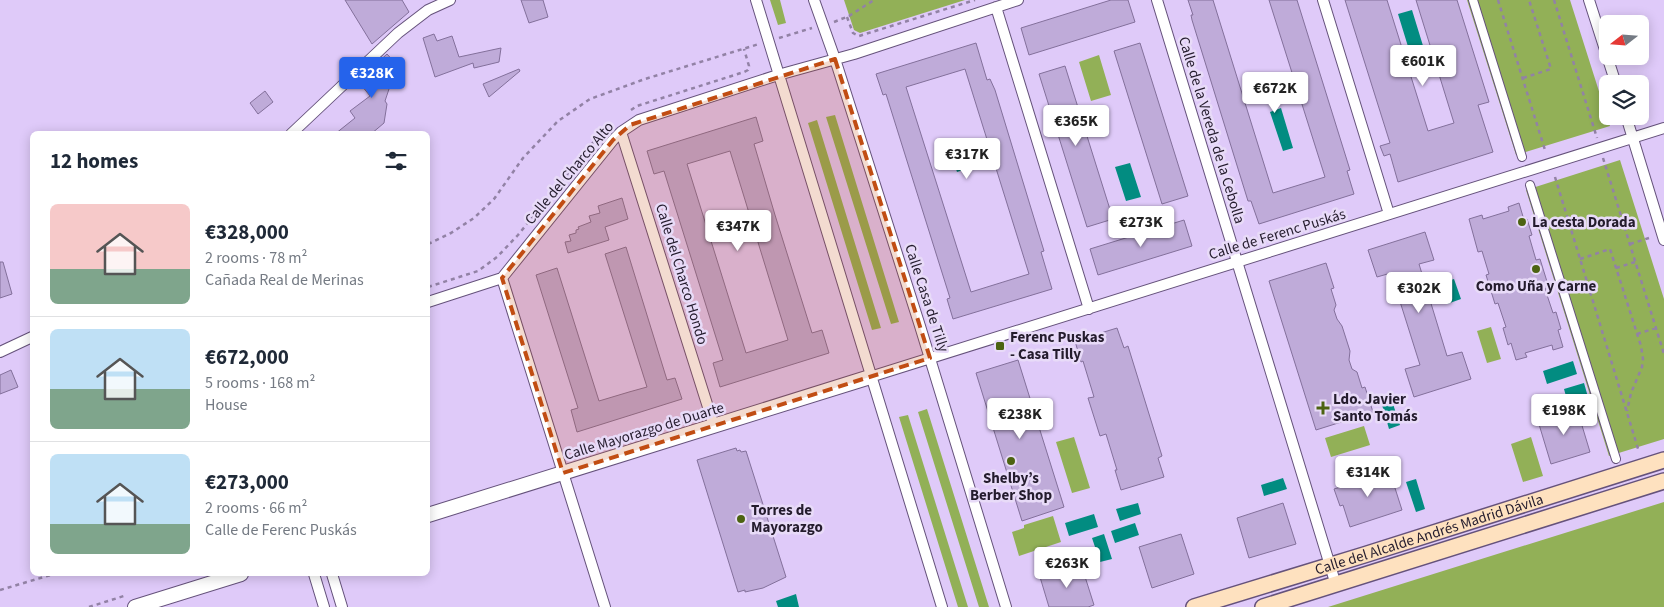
<!DOCTYPE html>
<meta charset="utf-8">
<style>
body{margin:0;font-family:"Source Sans 3",sans-serif;background:#f6f6f7;color:#1f2937;height:100vh;display:flex;flex-direction:column;font-size:19px;white-space:nowrap}
*{box-sizing:border-box;margin:0}
p{font-size:16px;color:#747a83}
.icon{flex:none;width:28px;height:28px;fill:none;stroke:currentColor;stroke-width:2;stroke-linecap:round;stroke-linejoin:round}
.map{position:relative;flex:1;overflow:hidden}
.drawer{position:absolute;left:30px;top:131px;width:400px;height:445px;display:flex;flex-direction:column;background:#fff;border-radius:8px;box-shadow:0 2px 12px #0003}
.drawer>*{flex:none}
.needle{width:32px;rotate:253deg}
.fabs{position:absolute;left:1599px;top:15px;display:grid;gap:10px}
.fabs a{display:grid;place-items:center;width:50px;height:50px;border-radius:8px;background:#fff;box-shadow:0 2px 12px #0003;font-size:25px}
.price{position:absolute;translate:-50% -42px;padding:0 11px;border-radius:5px;background:#fff;color:#222;font-size:16px;line-height:32px;filter:drop-shadow(0 1px 2px #0008)}
.price::after{content:'';position:absolute;left:50%;top:30px;width:15px;height:11px;margin-left:-8px;background:inherit;clip-path:polygon(0 0,100% 0,50% 100%)}
.price.on{background:#2563eb;color:#fff}
ul{padding:0;list-style:none}
li{display:flex;align-items:center;gap:15px;height:125px;padding:0 20px}
li+li{border-top:1px solid #e0e1e3}
li span{display:grid;place-items:center;flex:none;width:140px;height:100px;border-radius:8px;color:#555}
li>.icon{margin-inline-start:auto}
span .icon{width:60px;height:60px;fill:#fffc;stroke-width:1}
li b{font-size:21px}
h2{display:flex;justify-content:space-between;align-items:center;height:60px;padding:0 20px;font-size:21px}
.map>svg:first-child{display:block}
</style>
<div class="map">
<svg width="1664" height="607" viewBox="0 0 1664 607">
<rect width="100%" height="100%" fill="#dfcaf9"/>
<path fill="#92b057" d="M770 0H780L786 23 778 25Z
M844 0H965L860 33 854 30Z
M1467 0H1570L1610 126 1516 155Z
M1099 55 1111 95 1091 101 1079 62Z
M835 115 899 322 891 324 826 117Z
M817 120 881 328 872 330 808 123Z
M1620 160 1664 299V439L1609 456 1526 190Z
M1491 327 1501 359 1487 363 1477 331Z
M927 409 989 607H979L918 412Z
M908 415 968 607H958L899 417Z
M1364 426 1370 445 1331 457 1325 438Z
M1074 437 1090 488 1072 493 1056 442Z
M1531 437 1543 476 1523 482 1511 444Z
M1664 502V607H1328Z
M1053 516 1061 542 1019 556 1012 532 1024 528V525Z"/>
<path fill="#028c81" d="M1412 10 1424 49 1410 53 1398 14Z
M1281 108 1293 148 1283 151 1270 112Z
M963 139 972 167 957 172 948 144Z
M1130 163 1141 197 1126 201 1115 167Z
M1454 279 1461 299 1447 304 1441 283Z
M1573 361 1577 374 1547 384 1543 371Z
M1584 383 1588 397 1582 401 1577 397 1567 400 1564 389Z
M1390 395 1400 425 1389 429 1380 398Z
M1283 478 1287 489 1264 496 1261 485Z
M1416 479 1425 509 1416 512 1406 482Z
M1138 503 1141 514 1120 521 1116 509Z
M1094 514 1098 527 1069 536 1065 523Z
M1135 523 1139 535 1115 543 1111 531Z
M1104 534 1112 559 1100 562 1092 538Z
M796 594 799 607H778L776 601Z"/>
<path fill="#bfabd9" stroke="#83709b" fill-rule="evenodd" d="M345 0H402L409 12 372 44Z
M521 0H543L548 17 529 23Z
M1111 0H1128L1135 22 1029 55 1021 28Z
M1188 0H1213L1273 193 1325 177 1269 0H1297L1350 170 1347 171 1354 194 1259 224 1251 201H1248L1192 20 1191 15H1193Z
M1345 0H1387L1428 131 1454 123 1416 0H1457L1489 102 1478 105 1493 152 1398 182 1390 154 1384 156 1380 146 1390 143Z
M434 34 437 41 452 36 459 57 501 48 499 62 474 68 473 63 435 77 423 38Z
M976 43 987 80 990 79 995 90 1044 251 1041 252 1052 289 953 319 947 299 950 298 886 94 883 95 876 74ZM965 69 1029 274 971 292 906 87Z
M1140 43 1188 196 1162 204 1114 51Z
M387 54 397 65 385 101 387 104 384 123 371 134H335L355 118 350 111 370 96 358 81Z
M1065 66 1113 219 1087 227 1039 74Z
M519 69 520 71 489 97 483 84Z
M265 91 273 102 258 114 250 103Z
M756 117 763 141 754 144 775 215 812 333 822 330 829 353 720 387 713 363 723 360 664 171 654 174 647 151ZM730 151 788 340 746 353 687 164Z
M622 198 628 219 605 227 609 240 568 253 565 242 571 241 569 235 576 233V230L579 229 578 227 591 222 589 216 600 213 598 206Z
M1519 203 1524 220 1527 219 1532 235 1529 236 1536 260 1540 259 1549 288 1545 289 1553 313 1556 312 1561 329 1558 330 1563 347 1553 350 1552 345 1525 353 1527 357 1516 360 1511 343 1508 345 1503 328 1506 327 1498 303 1495 304 1486 275 1489 274 1482 251 1478 252 1469 219 1482 215 1483 219 1509 211 1508 207Z
M1184 220 1192 246 1098 275 1090 249Z
M1425 232 1434 260 1419 264 1447 356 1462 352 1471 379 1414 397 1405 369 1420 365 1391 273 1377 277 1368 250Z
M626 247 667 380 675 378 682 399 577 432 571 410 578 408 536 275 557 268 599 401 629 392 647 387 605 254Z
M0 262H3L12 294 0 298Z
M1326 263 1334 288 1331 289 1336 305 1334 310 1337 319 1342 326 1350 351 1349 360 1352 369 1357 372 1362 388 1365 387 1373 412 1316 430 1269 281Z
M1117 328 1124 348 1128 346 1162 456 1158 458 1164 477 1121 490 1115 470H1117L1106 434 1100 436 1088 398 1094 397 1083 361 1081 362 1075 341Z
M1018 360 1064 507 1022 521 976 373Z
M11 370 18 387 0 394V375Z
M1577 409 1590 452 1551 464 1538 421Z
M736 448 737 451 740 450 741 452 746 451 786 577 763 588 745 592V590L738 592 697 460Z
M1381 470 1388 473 1391 484 1394 485 1402 510 1350 527 1343 505 1340 506 1334 489 1344 486 1346 481Z
M1283 503 1296 544 1249 558 1237 518Z
M1181 534 1194 574 1152 588 1139 547Z
M1081 564 1094 605 1088 607H1049L1040 577Z"/>
<g fill="none" stroke-linecap="round" stroke-linejoin="round">
<defs>
<path id="pedestrian" d="M1473 0 1522 157
M1530 185 1616 459"/>
<path id="minor" d="M756 0 942 607
M814 0 835 59 920 326 1006 607
M1157 0 1336 585
M1323 0 1389 214
M1589 0 1616 84
M996 7 1089 309
M1626 116 1664 240
M621 132 714 426
M291 134 398 33 428 10 450 0
M502 278 605 607
M428 302 502 278 613 140 621 132 639 120 778 75 854 54 1018 0
M0 352 32 337
M870 377 1664 128
M314 574 324 607
M332 574 342 607"/>
<path id="tertiary" d="M428 515 870 377
M135 607 241 574"/>
<g id="secondary">
<path id="s1" d="M1194 607 1364 555 1664 460"/>
<path d="M1263 607 1664 481"/>
</g>
</defs>
<use href="#pedestrian" stroke="#65527b" stroke-width="10"/>
<use href="#minor" stroke="#65527b" stroke-width="12"/>
<use href="#tertiary" stroke="#65527b" stroke-width="16"/>
<use href="#secondary" stroke="#65527b" stroke-width="18"/>
<path stroke="#9282a5" stroke-width="2.5" stroke-dasharray="4 4" stroke-linecap="butt" d="M1498 0 1545 150
M1554 0 1597 138
M847 17 853 33 859 36 975 0
M834 22 849 16 874 0
M779 38 812 28
M1523 78 1551 69 1529 0
M631 110 637 106 744 72 748 70 749 66 744 49
M1603 158 1664 354
M1555 177 1639 452
M428 244 451 233 474 218 494 199 523 158 558 121 590 99 645 79 759 44
M1630 244 1649 238
M1580 259 1610 249 1641 346 1643 359 1642 367 1631 393 1627 411
M1616 268 1635 262
M428 287 478 271 497 257 518 235 600 134 607 128
M1637 334 1656 328
M0 590 54 574
M89 607 127 595"/>
<use href="#pedestrian" stroke="#fff" stroke-width="8"/>
<use href="#minor" stroke="#fff" stroke-width="10"/>
<use href="#tertiary" stroke="#fff" stroke-width="14"/>
<use href="#secondary" stroke="#fee1bf" stroke-width="15"/>
</g>
<path fill="#c14d13" fill-opacity="0.2" stroke="#c14d13" stroke-width="4" stroke-dasharray="10 6" stroke-linejoin="round" d="M835 59 930 358 563 473 502 278 613 140 630 125Z"/>
<g fill="#4c6311" stroke="#e8dbf8" stroke-width="2">
<circle cx="1522" cy="222" r="5"/>
<circle cx="1536" cy="269" r="5"/>
<rect x="995" y="341" width="10" height="10" rx="2.5"/>
<path d="M1320.5 400.5h5v5h5v5h-5v5h-5v-5h-5v-5h5z"/>
<circle cx="1011" cy="461" r="5"/>
<circle cx="741" cy="519" r="5"/>
</g>
<g text-anchor="middle" stroke-width="5" stroke-linejoin="round" paint-order="stroke">
<g font-size="15" fill="#241c2d" stroke="#e8dbf8">
<text transform="translate(1212 130) rotate(73)" y="5">Calle de la Vereda de la Cebolla</text>
<text transform="translate(569 173) rotate(-50)" y="5">Calle del Charco Alto</text>
<text transform="translate(1277 234) rotate(-17)" y="5">Calle de Ferenc Puskás</text>
<text transform="translate(682 274) rotate(73)" y="5">Calle del Charco Hondo</text>
<text transform="translate(927 298) rotate(72)" y="5">Calle Casa de Tilly</text>
<text transform="translate(644 431) rotate(-17)" y="5">Calle Mayorazgo de Duarte</text>
<text dy="5" stroke="none"><textPath href="#s1" startOffset="246">Calle del Alcalde Andrés Madrid Dávila</textPath></text>
</g>
<g font-size="15" font-weight="bold" fill="#241c2d" stroke="#e8dbf8" text-anchor="start">
<text x="1532" y="227">La cesta Dorada</text>
<text x="1536" y="291" text-anchor="middle">Como Uña y Carne</text>
<text x="1010" y="342">Ferenc Puskas<tspan x="1010" dy="17">- Casa Tilly</tspan></text>
<text x="1333" y="404">Ldo. Javier<tspan x="1333" dy="17">Santo Tomás</tspan></text>
<text x="1011" y="483" text-anchor="middle">Shelby’s<tspan x="1011" dy="17">Berber Shop</tspan></text>
<text x="751" y="515">Torres de<tspan x="751" dy="17">Mayorazgo</tspan></text>
</g>
</g>
</svg>
<div class="fabs">
<a><svg class="needle" viewBox="-14 -14 28 28"><path d="M0-13l5 13h-10z" fill="#e53935"/><path d="M0 13l5-13h-10z" fill="#747a83"/></svg></a>
<a><svg class="icon" aria-label="layers" viewBox="0 0 24 24"><path d="M12 4l9 5-9 5-9-5zM3 14l9 5 9-5"/></svg></a>
</div>
<b class="price" style="left:1423px;top:87px">€601K</b>
<b class="price on" style="left:372px;top:99px">€328K</b>
<b class="price" style="left:1275px;top:114px">€672K</b>
<b class="price" style="left:1076px;top:147px">€365K</b>
<b class="price" style="left:967px;top:180px">€317K</b>
<b class="price" style="left:1141px;top:248px">€273K</b>
<b class="price" style="left:738px;top:252px">€347K</b>
<b class="price" style="left:1419px;top:314px">€302K</b>
<b class="price" style="left:1564px;top:436px">€198K</b>
<b class="price" style="left:1020px;top:440px">€238K</b>
<b class="price" style="left:1368px;top:498px">€314K</b>
<b class="price" style="left:1067px;top:589px">€263K</b>
<section class="drawer">
<h2>12 homes<svg class="icon" aria-label="filters" viewBox="0 0 24 24"><path d="M4 7h16M4 17h16"/><circle cx="9" cy="7" r="2"/><circle cx="15" cy="17" r="2"/></svg></h2>
<ul>
<li><span style="background:linear-gradient(#f6c9c9 65%,#7fa58c 0)"><svg class="icon" aria-label="home" viewBox="0 0 24 24"><path d="M3 11l9-7 9 7M6 9v11h12V9"/></svg></span><div><b>€328,000</b><p>2 rooms · 78 m²</p><p>Cañada Real de Merinas</p></div></li>
<li><span style="background:linear-gradient(#bfe0f5 60%,#7fa58c 0)"><svg class="icon" aria-label="home" viewBox="0 0 24 24"><path d="M3 11l9-7 9 7M6 9v11h12V9"/></svg></span><div><b>€672,000</b><p>5 rooms · 168 m²</p><p>House</p></div></li>
<li><span style="background:linear-gradient(#bfe0f5 70%,#7fa58c 0)"><svg class="icon" aria-label="home" viewBox="0 0 24 24"><path d="M3 11l9-7 9 7M6 9v11h12V9"/></svg></span><div><b>€273,000</b><p>2 rooms · 66 m²</p><p>Calle de Ferenc Puskás</p></div></li>
</ul>
</section>
</div>
